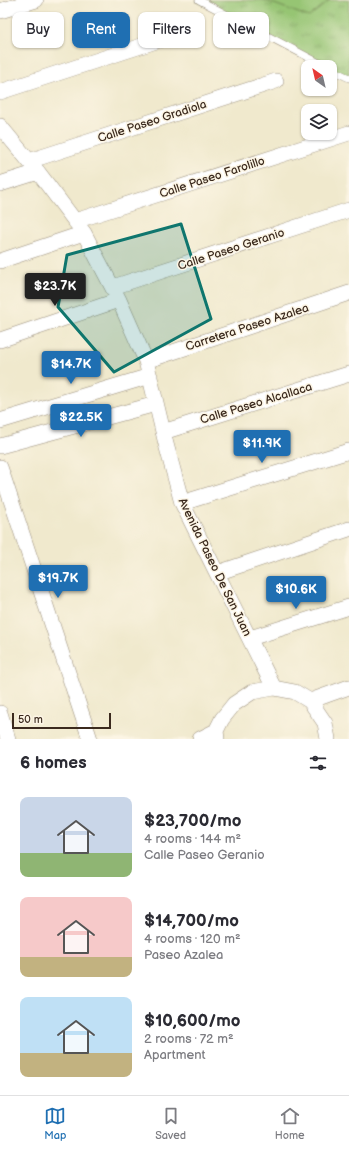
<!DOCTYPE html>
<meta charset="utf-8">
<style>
body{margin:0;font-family:"Balsamiq Sans",sans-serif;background:#f7f7f7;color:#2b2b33;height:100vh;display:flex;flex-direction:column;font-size:15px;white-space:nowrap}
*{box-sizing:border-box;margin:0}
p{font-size:13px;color:#7c7c81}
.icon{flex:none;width:22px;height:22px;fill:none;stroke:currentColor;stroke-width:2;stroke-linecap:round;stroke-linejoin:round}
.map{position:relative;height:739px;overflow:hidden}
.sheet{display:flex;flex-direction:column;background:#fff;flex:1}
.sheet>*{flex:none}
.hud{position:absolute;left:12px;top:12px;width:325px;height:36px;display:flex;gap:8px}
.needle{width:26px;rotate:326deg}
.buttons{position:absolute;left:301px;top:60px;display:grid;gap:8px}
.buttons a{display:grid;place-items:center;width:36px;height:36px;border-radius:8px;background:#fff;box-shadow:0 1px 3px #0004;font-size:20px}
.scale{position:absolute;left:12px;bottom:10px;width:99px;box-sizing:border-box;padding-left:4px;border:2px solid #3b2a1e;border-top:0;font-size:11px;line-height:14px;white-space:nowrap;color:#3b2a1e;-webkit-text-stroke:3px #fcf5e5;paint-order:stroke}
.price{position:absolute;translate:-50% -34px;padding:0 9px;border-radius:4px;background:#1f6fb2;color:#fff;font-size:13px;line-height:26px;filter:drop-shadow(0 1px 2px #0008)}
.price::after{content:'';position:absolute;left:50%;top:24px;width:12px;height:9px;margin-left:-6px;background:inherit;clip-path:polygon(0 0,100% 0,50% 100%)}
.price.selected{background:#222;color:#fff}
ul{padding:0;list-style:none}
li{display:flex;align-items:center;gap:12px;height:100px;padding:0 20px}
li span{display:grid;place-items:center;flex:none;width:112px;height:80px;border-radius:8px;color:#555}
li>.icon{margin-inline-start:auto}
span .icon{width:48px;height:48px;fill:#fffc;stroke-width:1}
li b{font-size:17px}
h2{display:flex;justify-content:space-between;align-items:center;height:48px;padding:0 20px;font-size:17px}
.pill{padding:0 14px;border-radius:8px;background:#fff;box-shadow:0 1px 3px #0004;font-size:14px;line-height:36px}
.pill.selected{background:#1f6fb2;color:#fff}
.tabs{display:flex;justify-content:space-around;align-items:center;height:56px;border-top:1px solid #e1e1e2;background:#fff;font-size:11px;color:#7c7c81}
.tabs a{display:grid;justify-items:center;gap:2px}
.tabs .selected{color:#1f6fb2}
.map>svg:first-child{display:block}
</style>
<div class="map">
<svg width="349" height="739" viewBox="0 0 349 739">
<defs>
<pattern id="park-tufts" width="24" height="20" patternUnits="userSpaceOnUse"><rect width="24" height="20" fill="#96c573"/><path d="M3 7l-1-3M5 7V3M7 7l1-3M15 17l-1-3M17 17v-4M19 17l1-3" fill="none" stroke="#7ca05e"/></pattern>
</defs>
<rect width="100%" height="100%" fill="#fcf5e5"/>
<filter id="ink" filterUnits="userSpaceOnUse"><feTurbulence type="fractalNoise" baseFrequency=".025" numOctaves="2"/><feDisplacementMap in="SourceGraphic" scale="8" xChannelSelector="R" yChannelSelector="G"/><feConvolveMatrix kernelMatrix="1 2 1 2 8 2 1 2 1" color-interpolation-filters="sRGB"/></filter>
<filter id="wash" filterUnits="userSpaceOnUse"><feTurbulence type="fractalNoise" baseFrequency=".012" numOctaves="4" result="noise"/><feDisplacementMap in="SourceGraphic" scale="16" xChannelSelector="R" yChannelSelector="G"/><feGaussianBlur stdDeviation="0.9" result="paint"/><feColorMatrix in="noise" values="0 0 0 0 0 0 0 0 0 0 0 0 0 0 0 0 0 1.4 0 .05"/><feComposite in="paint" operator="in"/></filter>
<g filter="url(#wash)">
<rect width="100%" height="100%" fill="#f0e9cd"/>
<path fill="url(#park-tufts)" stroke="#687848" d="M195 0H349V80Z"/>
<path fill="#96c573" stroke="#687848" d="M264 0H330L309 17Z"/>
</g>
<g filter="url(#ink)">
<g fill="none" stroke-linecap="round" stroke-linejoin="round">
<defs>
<path id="service" d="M199 0 327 67
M330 69 349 78"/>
<path id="minor" d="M0 11 36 0
M0 92 187 31
M0 126 38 172 84 233 119 300 146 361 166 444 182 503 274 688
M29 161 276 81
M0 184 38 172
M75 221 349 133
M0 261 84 233
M113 287 349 210
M0 340 119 300
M146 361 349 293
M0 421 150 376
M163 432 349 374
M0 446 156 404
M0 467 90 739
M182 503 349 451
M217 573 349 529
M250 638 349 607
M310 701 349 687
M0 713 8 739
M200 739 216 731
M217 739 216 731 222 719 234 704 252 692 274 688 295 692 310 701 325 723 328 739"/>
</defs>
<use href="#service" stroke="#968a76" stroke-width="8"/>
<use href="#minor" stroke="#968a76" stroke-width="16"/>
<use href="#service" stroke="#fff" stroke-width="7"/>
<use href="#minor" stroke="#fff" stroke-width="15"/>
</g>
</g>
<path fill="#0f766e" fill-opacity="0.2" stroke="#0f766e" stroke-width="3" stroke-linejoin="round" d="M181 224 211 319 114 372 58 307 67 255Z"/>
<g text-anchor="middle" stroke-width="3" stroke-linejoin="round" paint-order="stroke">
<g font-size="12" fill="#3b2a1e" stroke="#fcf5e5">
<text transform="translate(152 121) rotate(-18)" y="4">Calle Paseo Gradiola</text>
<text transform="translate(212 177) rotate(-18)" y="4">Calle Paseo Farolillo</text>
<text transform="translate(231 249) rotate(-18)" y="4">Calle Paseo Geranio</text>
<text transform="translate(247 327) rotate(-18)" y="4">Carretera Paseo Azalea</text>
<text transform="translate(256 403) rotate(-17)" y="4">Calle Paseo Alcallaca</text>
<text transform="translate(215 567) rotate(64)" y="4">Avenida Paseo De San Juan</text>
</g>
</g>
</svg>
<div class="buttons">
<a><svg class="needle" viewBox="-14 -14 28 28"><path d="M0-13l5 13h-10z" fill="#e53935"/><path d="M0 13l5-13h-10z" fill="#7c7c81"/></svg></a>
<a><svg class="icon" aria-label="layers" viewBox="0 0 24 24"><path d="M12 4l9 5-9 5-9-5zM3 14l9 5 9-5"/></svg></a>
</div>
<div class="scale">50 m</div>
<b class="price selected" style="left:55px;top:307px">$23.7K</b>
<b class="price" style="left:71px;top:385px">$14.7K</b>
<b class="price" style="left:81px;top:438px">$22.5K</b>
<b class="price" style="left:262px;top:464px">$11.9K</b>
<b class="price" style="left:58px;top:599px">$19.7K</b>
<b class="price" style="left:296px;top:610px">$10.6K</b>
<div class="hud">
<a class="pill">Buy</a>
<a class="pill selected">Rent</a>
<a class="pill">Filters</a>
<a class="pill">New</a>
</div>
</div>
<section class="sheet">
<h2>6 homes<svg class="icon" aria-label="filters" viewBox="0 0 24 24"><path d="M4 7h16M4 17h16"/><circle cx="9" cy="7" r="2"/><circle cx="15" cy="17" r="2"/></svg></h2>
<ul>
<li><span style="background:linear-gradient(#c9d6e8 70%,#8fb573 0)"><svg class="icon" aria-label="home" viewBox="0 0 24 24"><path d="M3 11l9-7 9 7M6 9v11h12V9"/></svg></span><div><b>$23,700/mo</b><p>4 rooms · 144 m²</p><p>Calle Paseo Geranio</p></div></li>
<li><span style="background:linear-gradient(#f6c9c9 75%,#c2b280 0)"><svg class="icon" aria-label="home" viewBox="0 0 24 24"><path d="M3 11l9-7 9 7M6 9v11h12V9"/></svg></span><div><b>$14,700/mo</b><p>4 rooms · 120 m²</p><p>Paseo Azalea</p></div></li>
<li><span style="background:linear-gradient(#bfe0f5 70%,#c2b280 0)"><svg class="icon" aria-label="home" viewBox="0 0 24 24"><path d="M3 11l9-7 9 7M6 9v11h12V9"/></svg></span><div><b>$10,600/mo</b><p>2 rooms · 72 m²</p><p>Apartment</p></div></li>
</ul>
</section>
<nav class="tabs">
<a class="selected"><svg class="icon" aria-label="map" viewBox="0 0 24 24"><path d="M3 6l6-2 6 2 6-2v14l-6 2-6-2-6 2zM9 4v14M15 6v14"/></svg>Map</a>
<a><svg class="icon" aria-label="saved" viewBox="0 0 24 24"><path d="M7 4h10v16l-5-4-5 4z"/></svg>Saved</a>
<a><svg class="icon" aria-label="home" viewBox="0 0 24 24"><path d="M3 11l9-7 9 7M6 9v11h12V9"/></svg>Home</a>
</nav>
